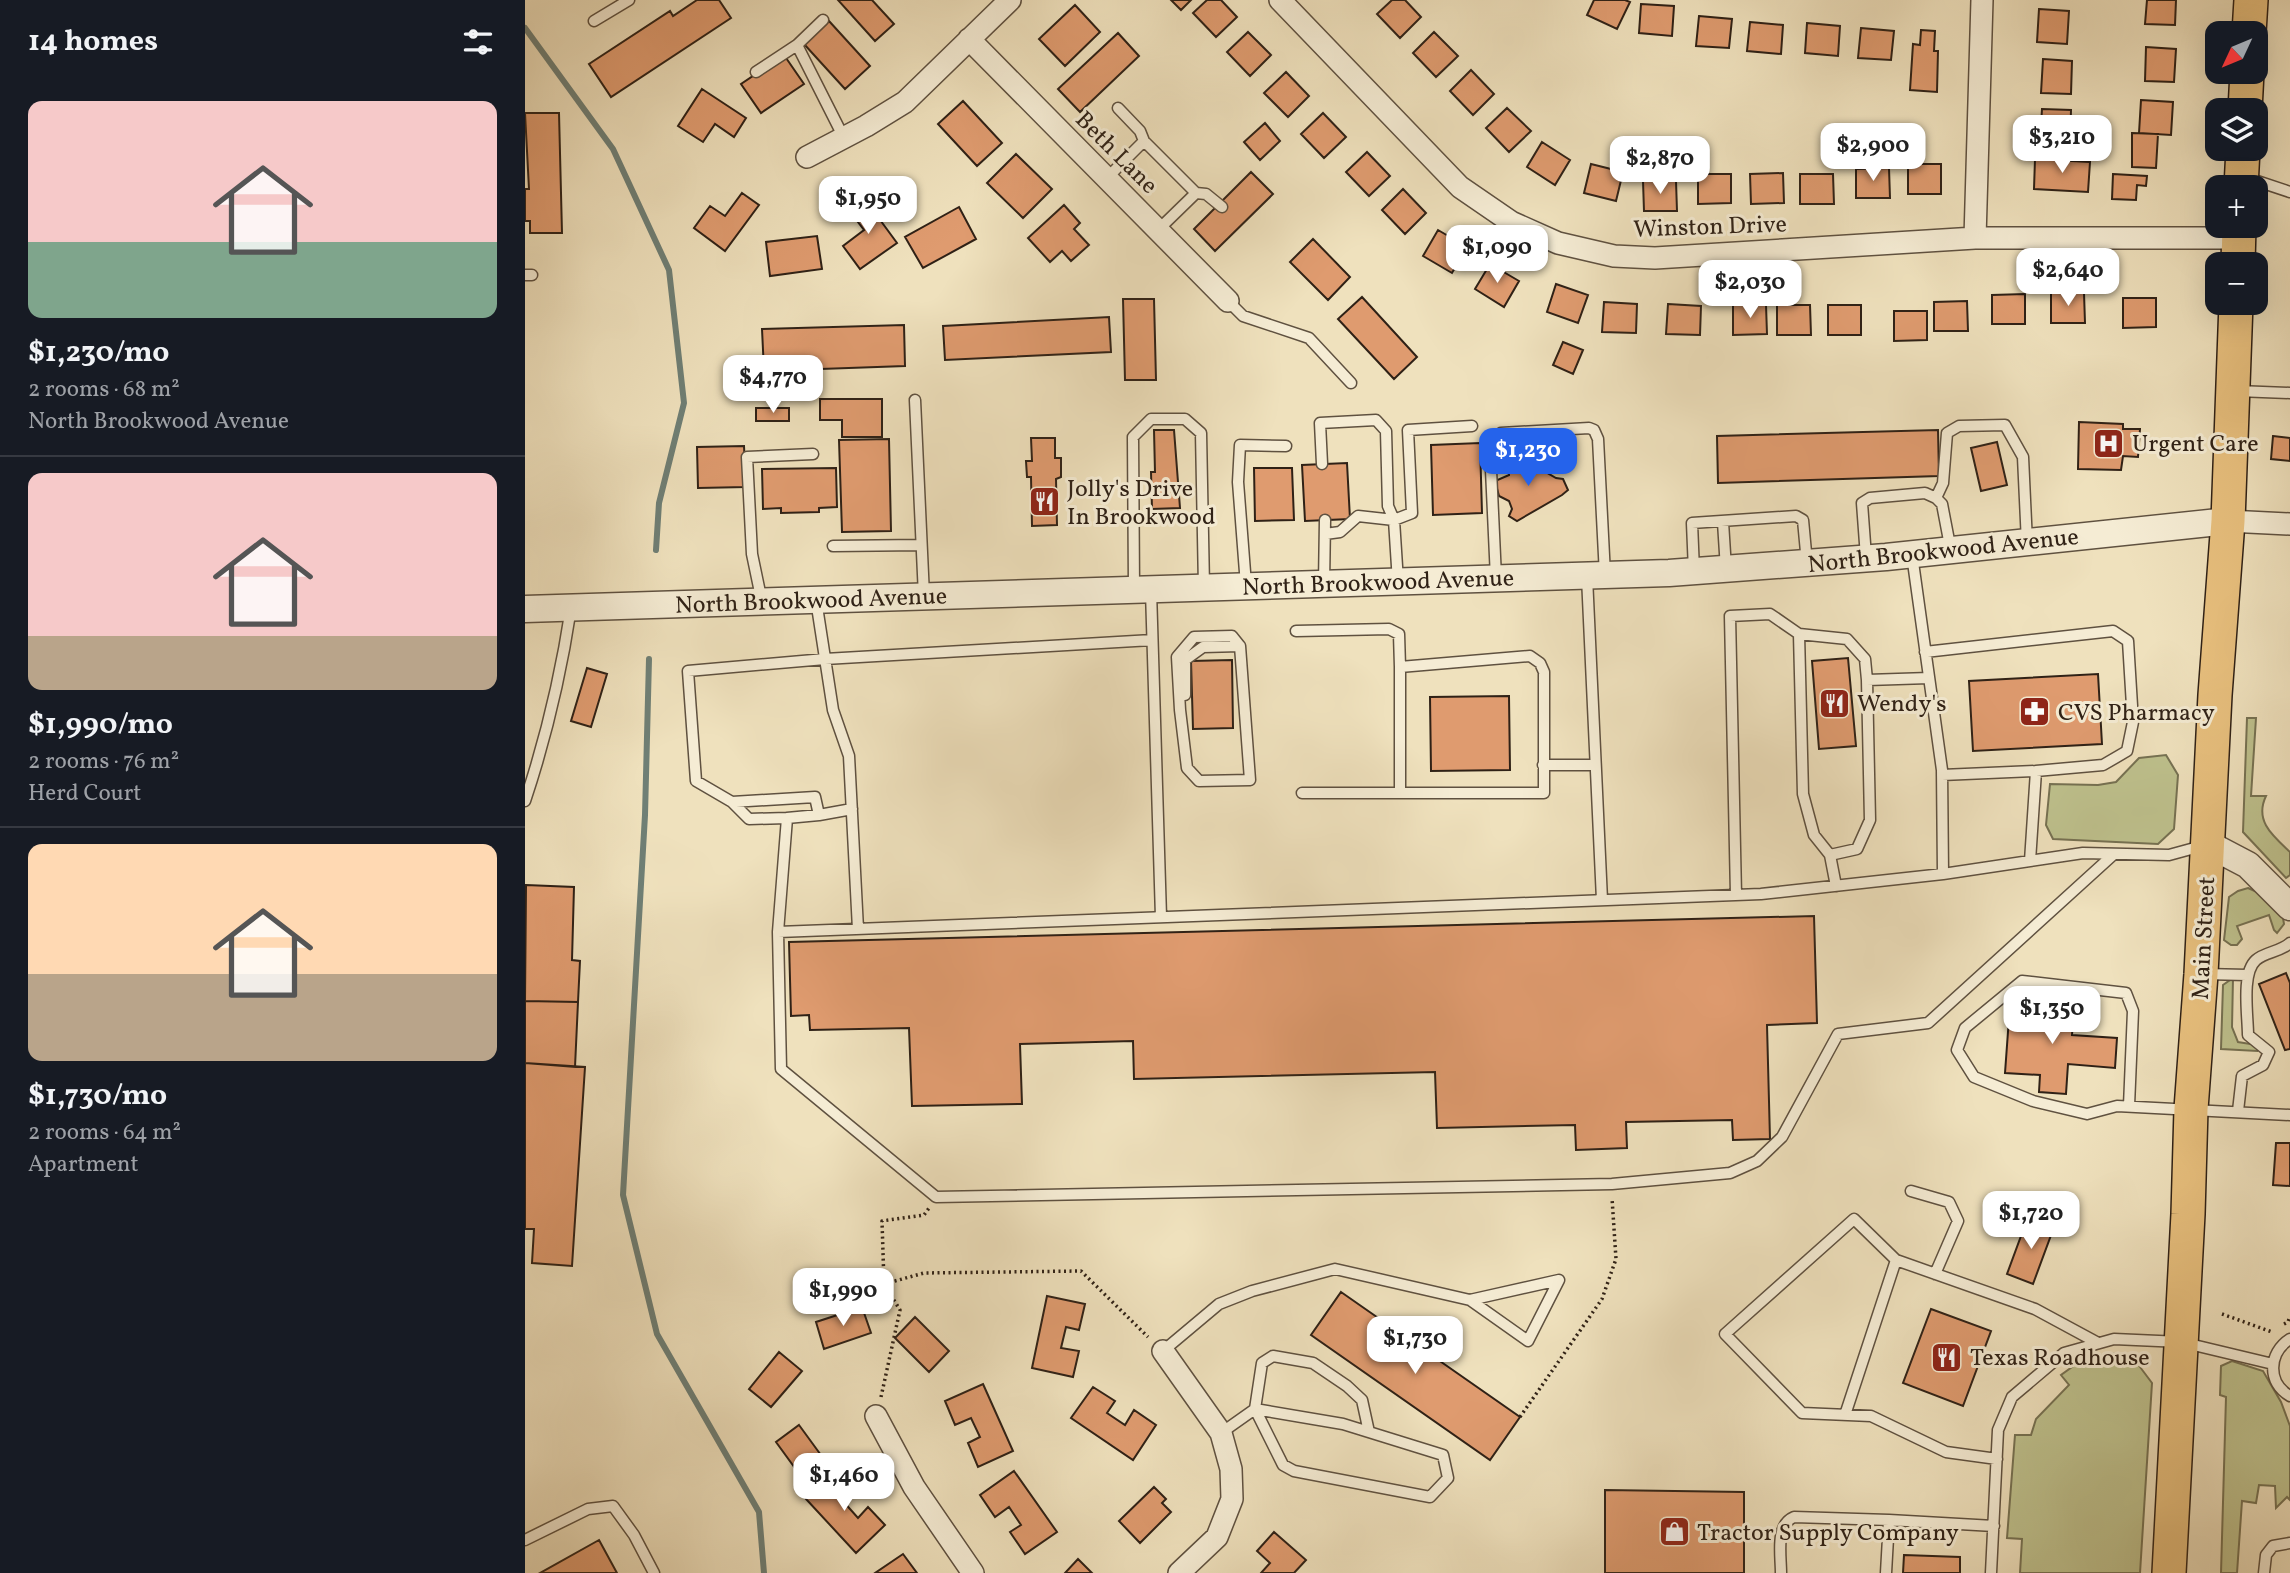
<!DOCTYPE html>
<meta charset="utf-8">
<style>
body{margin:0;font-family:Vollkorn,serif;background:#242831;color:#f1f3f6;height:100vh;display:flex;flex-direction:column;font-size:26px;white-space:nowrap}
*{box-sizing:border-box;margin:0}
p{font-size:23px;color:#9ea1a6}
.icon{flex:none;width:38px;height:38px;fill:none;stroke:currentColor;stroke-width:2;stroke-linecap:round;stroke-linejoin:round}
.map{position:relative;flex:1;overflow:hidden}
.side{display:flex;flex-direction:column;background:#171b24;width:525px}
.side>*{flex:none}
.needle{width:46px;rotate:226deg}
.tools{position:absolute;left:1680px;top:21px;display:grid;gap:14px}
.tools a{display:grid;place-items:center;width:63px;height:63px;border-radius:14px;background:#171b24;box-shadow:0 7px 28px #0002;font-size:35px}
.price{position:absolute;translate:-50% -60px;padding:0 16px;border-radius:14px;background:#fff;color:#222;font-size:23px;line-height:46px;filter:drop-shadow(0 2px 4px #0008)}
.price::after{content:'';position:absolute;left:50%;top:42px;width:21px;height:16px;margin-left:-10px;background:inherit;clip-path:polygon(0 0,100% 0,50% 100%)}
.price.active{background:#2563eb;color:#fff}
ul{padding:0;list-style:none}
li{display:grid;align-content:center;gap:14px;height:371px;padding:0 28px}
li+li{border-top:2px solid #363941}
li span{display:grid;place-items:center;height:217px;border-radius:14px;color:#555}
li>.icon{margin-inline-start:auto}
span .icon{width:126px;height:126px;fill:#fffc;stroke-width:1}
li b{font-size:30px}
h2{display:flex;justify-content:space-between;align-items:center;height:84px;padding:0 28px;font-size:30px}
main{display:flex;flex:1;min-height:0}
.map>svg:first-child{display:block}
</style>
<main>
<section class="side">
<h2>14 homes<svg class="icon" aria-label="filters" viewBox="0 0 24 24"><path d="M4 7h16M4 17h16"/><circle cx="9" cy="7" r="2"/><circle cx="15" cy="17" r="2"/></svg></h2>
<ul>
<li><span style="background:linear-gradient(#f6c9c9 65%,#7fa58c 0)"><svg class="icon" aria-label="home" viewBox="0 0 24 24"><path d="M3 11l9-7 9 7M6 9v11h12V9"/></svg></span><div><b>$1,230/mo</b><p>2 rooms · 68 m²</p><p>North Brookwood Avenue</p></div></li>
<li><span style="background:linear-gradient(#f6c9c9 75%,#b9a48a 0)"><svg class="icon" aria-label="home" viewBox="0 0 24 24"><path d="M3 11l9-7 9 7M6 9v11h12V9"/></svg></span><div><b>$1,990/mo</b><p>2 rooms · 76 m²</p><p>Herd Court</p></div></li>
<li><span style="background:linear-gradient(#ffd9b3 60%,#b9a48a 0)"><svg class="icon" aria-label="home" viewBox="0 0 24 24"><path d="M3 11l9-7 9 7M6 9v11h12V9"/></svg></span><div><b>$1,730/mo</b><p>2 rooms · 64 m²</p><p>Apartment</p></div></li>
</ul>
</section>
<div class="map">
<svg width="1765" height="1573" viewBox="0 0 1765 1573">
<rect width="100%" height="100%" fill="#efe1bd"/>
<filter id="stains"><feTurbulence type="fractalNoise" baseFrequency=".00286" numOctaves="4"/><feColorMatrix values="0 0 0 0 .2 0 0 0 0 .09 0 0 0 0 .02 0 0 0 .5 -.17"/></filter>
<radialGradient id="worn" r=".72"><stop offset=".6" stop-color="#630" stop-opacity="0"/><stop offset="1" stop-color="#630" stop-opacity=".3"/></radialGradient>
<path fill="#bec18d" stroke="#767152" stroke-width="2" d="M1722 718H1731L1726 796H1741C1729 821 1748 836 1765 852V875L1761 878 1718 832Z
M1641 755 1653 775 1649 829 1633 844 1528 839 1521 825 1525 784 1573 785 1591 782 1614 758Z
M1723 888 1732 892 1758 918 1759 924 1752 933 1749 930 1744 915 1712 926 1717 939 1712 945H1706L1699 940 1704 897 1713 891Z
M1708 978 1707 1027 1713 1042 1732 1045V1051L1696 1049 1698 985Z
M1592 1353 1609 1359 1627 1383 1615 1573H1495L1497 1539 1482 1538 1490 1435H1506L1511 1419 1544 1385 1536 1375 1561 1357Z
M1707 1361 1738 1371 1756 1402 1765 1426V1500L1762 1497 1751 1508 1750 1486 1734 1485 1731 1503 1717 1501 1712 1573H1696L1701 1397 1695 1395 1696 1366Z"/>
<g fill="none" stroke-linecap="round" stroke-linejoin="round">
<path stroke="#6f7f75" stroke-width="6" d="M0 28 88 149 144 270 159 403 134 503 131 550
M124 659 120 815 98 1195 132 1334 234 1512 239 1573"/>
</g>
<path fill="#df9b6f" stroke="#2f2116" stroke-width="2" d="M172 0H194L206 18 86 97 64 64 145 11 148 16Z
M313 0H347L369 24 350 41Z
M646 0H666L656 10Z
M682 0H696L712 17 691 37 668 13Z
M867 0H880L896 17 875 38 852 14Z
M1069 0H1100L1105 2 1092 29 1062 15Z
M1622 0H1651L1650 25 1620 24Z
M1116 4 1149 6 1147 36 1114 33Z
M550 5 575 32 540 66 514 39Z
M1514 9 1544 11 1542 44 1512 42Z
M1174 16 1207 19 1204 48 1171 46Z
M304 21 345 66 320 89 279 44Z
M1225 22 1258 25 1256 54 1222 51Z
M1282 23 1315 26 1313 56 1280 53Z
M1336 28 1369 31 1366 60 1333 58Z
M1396 30 1410 31 1409 51H1413L1412 92 1385 90 1388 44 1395 45Z
M723 32 746 55 725 76 702 52Z
M909 32 933 56 911 77 888 53Z
M593 33 614 56 555 112 533 89Z
M1621 47 1651 49 1649 82 1620 81Z
M259 55 279 84 236 113 216 84Z
M1518 59 1547 61 1546 94 1516 93Z
M946 70 969 94 948 115 925 91Z
M761 72 784 96 763 117 739 93Z
M177 89 221 118 209 137 190 124 178 142 153 126Z
M1616 100 1648 102 1646 135 1614 133Z
M438 101 477 143 452 166 413 124Z
M982 108 1006 131 984 152 961 128Z
M1517 109 1546 110 1545 144 1515 142Z
M0 113H34L37 233H5V221H0V189H4Z
M798 113 821 137 799 158 776 134Z
M740 123 755 141 735 160 719 142Z
M1607 133 1633 134 1631 168 1607 167Z
M1017 142 1045 160 1030 185 1002 167Z
M842 152 865 176 844 196 821 172Z
M491 154 527 189 498 218 462 183Z
M1510 159 1565 162 1563 192 1509 189Z
M1066 164 1098 172 1091 201 1059 193Z
M1383 164H1416V194H1383Z
M1364 168 1365 198H1331V169Z
M726 172 748 194 690 251 669 229Z
M1258 173 1259 203 1226 204 1225 174Z
M1173 174H1206V203L1173 204Z
M1275 174H1308L1309 204H1275Z
M1588 174 1622 176 1621 186 1612 185 1611 200 1587 199Z
M1118 181H1151L1152 211H1119Z
M878 189 901 213 880 234 857 210Z
M217 193 234 205 200 251 169 228 185 206 200 216Z
M339 198 372 243 335 269 318 246 339 230 323 209Z
M539 205 555 223 549 229 564 245 546 261 537 251 525 262 503 238Z
M434 207 451 239 398 268 380 237Z
M913 230 942 247 927 273 898 256Z
M292 236 297 269 245 276 241 242Z
M788 239 825 277 803 300 765 262Z
M965 264 994 281 979 307 950 289Z
M1031 284 1063 295 1053 323 1022 312Z
M1526 293H1559L1560 323H1526Z
M1500 294V324H1467V295Z
M837 297 892 357 869 379 813 319Z
M1598 298H1631V327L1598 328Z
M598 299H629L631 380H600Z
M1442 301 1443 331H1409V302Z
M1079 302 1112 304 1111 333 1077 332Z
M1143 304 1176 306 1175 335 1141 334Z
M1208 305H1241L1242 334 1208 335Z
M1252 305H1285L1286 335H1252Z
M1303 305H1336V335H1303Z
M1369 311H1402V340L1369 341Z
M584 317 586 352 420 360 418 326Z
M379 325 380 366 239 371 237 329Z
M1038 342 1058 350 1048 374 1028 365Z
M295 399H357V437H317V420H295Z
M231 408H264V421H231Z
M1554 422 1598 424V429H1615L1613 457 1598 456 1596 470 1553 469Z
M629 430H649L655 508 627 509 626 472H630Z
M1413 430 1414 476 1193 483 1192 436Z
M1748 436 1765 438V461L1746 459Z
M506 438H530V458H536V477L531 479 532 525 507 526 506 477H502L501 461H507Z
M364 439 366 531 317 532 314 440Z
M1472 442 1482 485 1456 491 1446 448Z
M955 443 957 513 908 515 906 445Z
M219 446 221 487 173 488 172 447Z
M990 454 1031 478 1038 479 1043 490 1037 495 992 521 984 516 987 509 984 501 974 496 970 481 984 475V459Z
M822 463 825 519 780 521 777 465Z
M311 468 312 507 294 508V512L256 513V508L238 509 237 469Z
M729 468H767L769 520 730 521Z
M1323 658 1331 746 1294 749 1287 661Z
M707 660 708 728 668 729 666 661Z
M62 668 82 674 66 727 46 721Z
M1573 674 1577 744 1448 751 1444 681Z
M984 696 985 770 906 771 905 697Z
M1 885 49 887 47 960 55 961 53 1002 0 1001Z
M1289 916 1292 1023 1242 1025 1245 1139 1208 1140 1207 1120 1101 1122 1102 1148 1051 1150 1050 1125 912 1128 910 1072 609 1079 608 1041 495 1044 497 1104 387 1106 384 1028 285 1030 284 1015 266 1016 264 942Z
M1761 973 1765 983V1049L1760 1050 1734 984Z
M0 1001 53 1002 50 1067 0 1063Z
M1485 1004 1549 1008 1547 1035 1592 1038 1590 1068 1543 1064 1541 1094 1514 1092 1515 1075 1480 1073Z
M0 1063 60 1067 47 1266 7 1263 9 1229H0Z
M1751 1143H1765V1186L1748 1185Z
M1503 1217 1529 1227 1508 1284 1482 1274Z
M816 1292 995 1417 965 1460 786 1335Z
M522 1296 560 1304 554 1330 541 1327 536 1348 554 1351 548 1377 507 1368Z
M337 1307 346 1333 299 1349 291 1322Z
M1406 1309 1466 1331 1438 1406 1378 1383Z
M390 1317 424 1351 404 1372 370 1338Z
M254 1352 277 1371 246 1407 224 1389Z
M458 1384 488 1451 453 1467 443 1443 455 1437 446 1418 430 1425 420 1401Z
M568 1387 590 1401 582 1413 600 1425 609 1410 631 1425 608 1460 546 1418Z
M274 1425 301 1462 278 1479 251 1442Z
M489 1471 532 1532 500 1554 485 1532 496 1525 484 1507 470 1517 455 1495Z
M310 1472 328 1490 317 1500 333 1518 343 1507 360 1525 331 1553 281 1499Z
M629 1487 641 1499 637 1503 646 1512 615 1543 594 1521Z
M1080 1490 1219 1492V1573H1080Z
M749 1532 781 1560 769 1573H736L745 1563 732 1551Z
M74 1540 92 1573H15Z
M378 1554 392 1573H350Z
M1379 1555 1435 1557V1573H1378Z
M553 1559 567 1573H540Z"/>
<g fill="none" stroke-linecap="round" stroke-linejoin="round">
<defs>
<path id="service" d="M69 21 104 0
M272 45 319 138
M231 72 272 45 298 20
M619 141 671 193
M1720 177 1765 192
M582 178 619 141 615 131 593 108
M633 230 671 193 681 194 697 207
M0 275H7
M703 301 718 316 784 338 826 383
M1712 391 1765 393
M390 400 399 596
M797 464 795 423 851 420 861 431 863 506 869 520 873 582
M1411 498 1418 483 1422 433 1434 426 1480 425 1498 457 1502 543
M1198 522 1201 569
M800 534 815 532 833 516 869 520 887 513 883 430 947 426
M308 546 396 545
M1387 555 1417 770 1418 874
M1341 557 1337 503 1345 498 1400 493 1411 498 1417 504 1426 551
M1169 571 1167 523 1271 516 1278 520 1282 563
M1062 577 1077 900
M971 578 965 448 969 438 976 433 1064 428 1069 430 1073 439 1080 575
M799 584 800 520
M721 585 713 482 715 445 761 446
M609 588 608 437 626 419H660L676 433 679 587
M626 591 636 917
M291 600 308 710 324 756 333 929
M237 602 227 554 222 457 288 454
M771 631 864 629 874 634 875 667 1005 656 1015 663 1019 672V793H875
M1274 634 1322 639 1340 659 1342 680 1345 820 1332 849 1305 855 1289 835 1278 794Z
M707 636 715 646 725 780 674 781 662 768 655 710 652 657 669 637Z
M1400 652 1588 631 1603 641 1608 722 1602 751 1578 765 1511 771
M1342 680 1404 678
M660 695V660L678 647 715 646
M1018 765H1069
M1417 775 1511 771 1505 861
M777 793H875V667
M0 801C21 738 36 674 46 608
M207 802 224 819 262 818
M327 809 294 815 262 818 253 932 256 1069 411 1197 1087 1184 1205 1173 1232 1161 1257 1137 1313 1034 1403 1023 1589 854
M294 815 290 797 207 802 171 781 163 671 300 659 627 640
M1305 855 1311 886
M1211 895 1205 616 1245 614 1274 634
M253 932 1236 894 1418 874 1558 853 1644 855 1677 846
M1679 974 1722 975
M1604 1106 1608 1011 1601 993 1497 981 1440 1028 1432 1050 1449 1077 1508 1101 1562 1114 1592 1106 1765 1115
M1713 1111 1717 1076 1738 1065 1744 1052 1723 1035C1723 1016 1716 973 1731 960 1740 952 1755 952 1765 943
M1386 1191 1424 1202 1433 1221 1410 1274
M1765 1339C1743 1353 1742 1383 1765 1396
M638 1351 694 1304 727 1291 810 1269 945 1300 1003 1341 1034 1280 945 1300
M1320 1415 1371 1260
M696 1433 730 1409 818 1424 918 1455 923 1478 905 1497 769 1471 758 1465 730 1409 737 1363 748 1356 788 1363 822 1386 837 1400 844 1432
M1472 1459 1421 1452 1346 1416 1277 1413 1200 1334 1329 1219 1371 1260 1510 1309 1573 1343
M0 1540 63 1509 88 1506 109 1535 129 1573
M1256 1573C1256 1555 1250 1525 1269 1517L1364 1520
M1361 1573 1364 1520 1469 1526
M1466 1573 1473 1430 1487 1397 1539 1353 1589 1339 1656 1342 1748 1364
M1739 1573 1741 1555 1748 1546 1765 1543"/>
<path id="minor" d="M755 0 935 187 986 222 1033 243 1089 256 1130 258 1450 238H1714
M444 39 703 301
M282 157 341 126 380 102 485 0
M1450 238 1457 0
M1703 521 1765 524
M638 1351 696 1433 706 1469 707 1499 692 1537 654 1573
M351 1416 389 1487 448 1573"/>
<path id="tertiary" d="M0 609 1144 573 1361 557 1703 521
M1683 844 1723 865 1765 907"/>
<path id="primary" d="M1724 33 1726 0
M1720 110 1722 72
M1716 187 1718 149
M1713 264 1714 226
M1644 1573 1663 1214 1666 1109 1676 974 1690 695 1703 521 1711 303"/>
</defs>
<use href="#service" stroke="#5f5140" stroke-width="13"/>
<use href="#minor" stroke="#5f5140" stroke-width="24"/>
<use href="#tertiary" stroke="#5f5140" stroke-width="29"/>
<use href="#primary" stroke="#2f2116" stroke-width="36"/>
<path stroke="#2f2116" stroke-width="3.5" stroke-dasharray="2 3.5" stroke-linecap="butt" d="M359 1284 399 1273 556 1271 623 1337
M1697 1314 1747 1332
M1759 1324 1763 1322 1765 1316
M356 1397 375 1310 359 1284 357 1221 399 1215 404 1208
M995 1417 1077 1299 1091 1259 1087 1198"/>
<use href="#service" stroke="#f5ecd4" stroke-width="10"/>
<use href="#minor" stroke="#f5ecd4" stroke-width="21"/>
<use href="#tertiary" stroke="#f5ecd4" stroke-width="26"/>
<use href="#primary" stroke="#e8c07e" stroke-width="33"/>
</g>
<defs>
<symbol id="hospital-square" viewBox="-11 -11 22 22"><rect x="-9" y="-9" width="18" height="18" rx="4" fill="#8f2418" stroke="#f5ecd4"/><path d="M-5-5h3v3.5h4V-5h3V5h-3V1.5h-4V5h-3Z" fill="#fff"/></symbol>
<symbol id="restaurant-square" viewBox="-11 -11 22 22"><rect x="-9" y="-9" width="18" height="18" rx="4" fill="#8f2418" stroke="#f5ecd4"/><path d="M-5-6h1v4h1v-4h1v4h1v-4h1v5L-1.5 .5V6h-2V.5L-5-1ZM5-6V6H3V1.5H1.5Q1.5-4 5-6Z" fill="#fff"/></symbol>
<symbol id="pharmacy-square" viewBox="-11 -11 22 22"><rect x="-9" y="-9" width="18" height="18" rx="4" fill="#8f2418" stroke="#f5ecd4"/><path d="M-2-6h4v4h4v4h-4v4h-4v-4h-4v-4h4Z" fill="#fff"/></symbol>
<symbol id="shop-square" viewBox="-11 -11 22 22"><rect x="-9" y="-9" width="18" height="18" rx="4" fill="#8f2418" stroke="#f5ecd4"/><path d="M-5-2.5h2.3a2.7 3.5 0 0 1 5.4 0H5L5.5 6h-11ZM-1.5-2.5h3a1.5 2.3 0 0 0-3 0Z" fill="#fff"/></symbol>
</defs>
<g fill-rule="evenodd">
<use href="#hospital-square" x="1566" y="426" width="35" height="35"/>
<use href="#restaurant-square" x="502" y="484" width="35" height="35"/>
<use href="#restaurant-square" x="1292" y="686" width="35" height="35"/>
<use href="#pharmacy-square" x="1492" y="694" width="35" height="35"/>
<use href="#restaurant-square" x="1404" y="1340" width="35" height="35"/>
<use href="#shop-square" x="1132" y="1514" width="35" height="35"/>
</g>
<g text-anchor="middle" stroke-width="6" stroke-linejoin="round" paint-order="stroke">
<g font-size="24" fill="#2f2116" stroke="#f5ecd4">
<text transform="translate(592 152) rotate(45)" y="8">Beth Lane</text>
<text transform="translate(1185 226) rotate(-2)" y="8">Winston Drive</text>
<text transform="translate(1418 550) rotate(-6)" y="8">North Brookwood Avenue</text>
<text transform="translate(853 582) rotate(-2)" y="8">North Brookwood Avenue</text>
<text transform="translate(286 600) rotate(-2)" y="8">North Brookwood Avenue</text>
<text transform="translate(1678 938) rotate(-87)" y="8">Main Street</text>
</g>
<g font-size="24" fill="#2f2116" stroke="#f5ecd4" text-anchor="start">
<text x="1607" y="451">Urgent Care</text>
<text x="542" y="496">Jolly's Drive<tspan x="542" dy="28">In Brookwood</tspan></text>
<text x="1332" y="711">Wendy's</text>
<text x="1533" y="720">CVS Pharmacy</text>
<text x="1445" y="1365">Texas Roadhouse</text>
<text x="1172" y="1540">Tractor Supply Company</text>
</g>
</g>
<rect width="100%" height="100%" filter="url(#stains)"/>
<rect width="100%" height="100%" fill="url(#worn)"/>
</svg>
<div class="tools">
<a><svg class="needle" viewBox="-14 -14 28 28"><path d="M0-13l5 13h-10z" fill="#e53935"/><path d="M0 13l5-13h-10z" fill="#9ea1a6"/></svg></a>
<a><svg class="icon" aria-label="layers" viewBox="0 0 24 24"><path d="M12 4l9 5-9 5-9-5zM3 14l9 5 9-5"/></svg></a>
<a>+</a>
<a>−</a>
</div>
<b class="price" style="left:1537px;top:175px">$3,210</b>
<b class="price" style="left:1348px;top:183px">$2,900</b>
<b class="price" style="left:1135px;top:196px">$2,870</b>
<b class="price" style="left:343px;top:236px">$1,950</b>
<b class="price" style="left:972px;top:285px">$1,090</b>
<b class="price" style="left:1543px;top:308px">$2,640</b>
<b class="price" style="left:1225px;top:320px">$2,030</b>
<b class="price" style="left:248px;top:415px">$4,770</b>
<b class="price active" style="left:1003px;top:488px">$1,230</b>
<b class="price" style="left:1527px;top:1046px">$1,350</b>
<b class="price" style="left:1506px;top:1251px">$1,720</b>
<b class="price" style="left:318px;top:1328px">$1,990</b>
<b class="price" style="left:890px;top:1376px">$1,730</b>
<b class="price" style="left:319px;top:1513px">$1,460</b>
</div>
</main>
